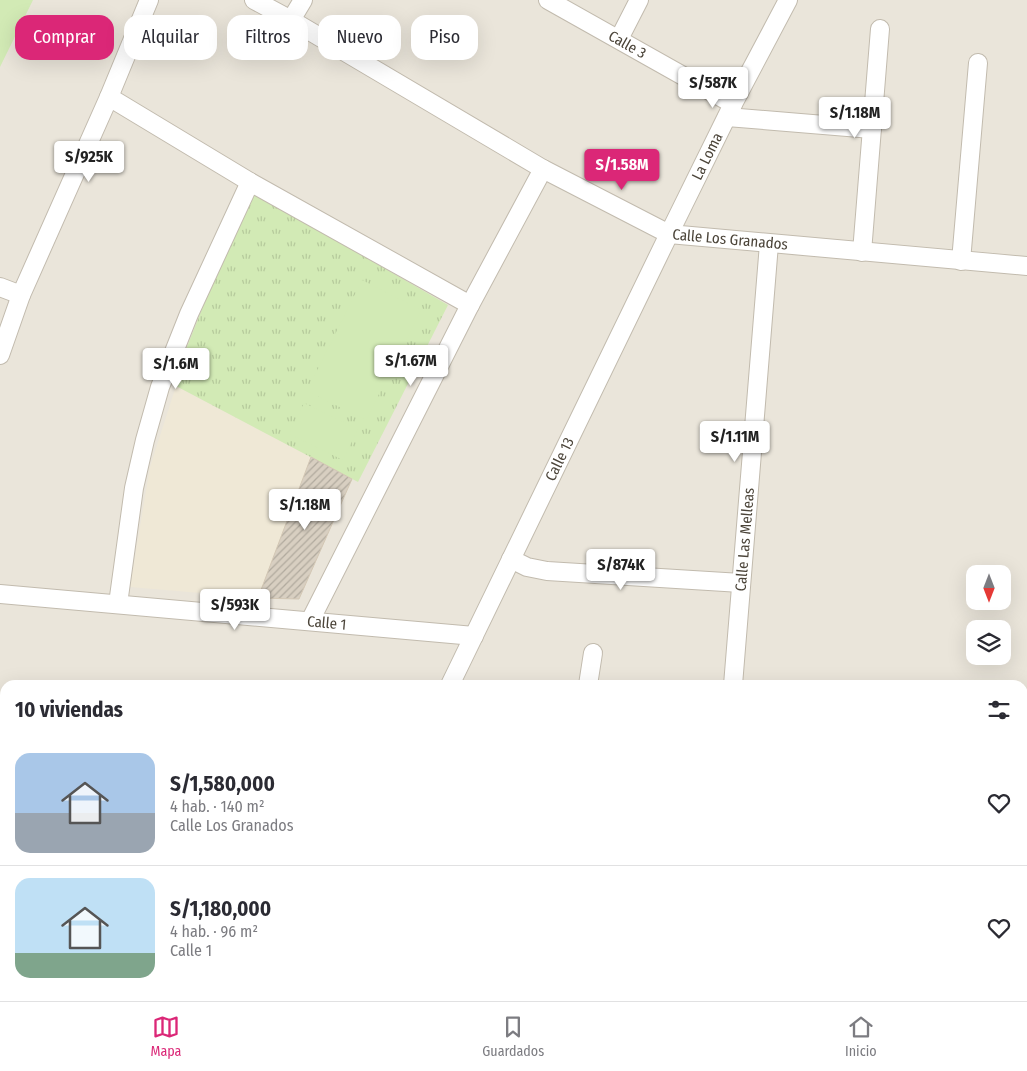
<!DOCTYPE html>
<html lang="es">
<meta charset="utf-8">
<style>
body{margin:0;font-family:"Fira Sans Condensed",sans-serif;background:#f7f7f7;color:#2b2b33;height:100vh;display:flex;flex-direction:column;font-size:19px;white-space:nowrap}
*{box-sizing:border-box;margin:0}
p{font-size:16px;color:#7c7c81}
.icon{flex:none;width:28px;height:28px;fill:none;stroke:currentColor;stroke-width:2;stroke-linecap:round;stroke-linejoin:round}
.map{position:relative;flex:1;overflow:hidden}
.panel{position:absolute;left:0px;top:680px;width:1028px;height:321px;display:flex;flex-direction:column;background:#fff;border-radius:15px 15px 0 0;box-shadow:0 5px 20px #0002}
.panel>*{flex:none}
.banner{position:absolute;left:15px;top:15px;width:500px;height:45px;display:flex;gap:10px}
.needle{width:32px;rotate:180deg}
.controls{position:absolute;left:966px;top:565px;display:grid;gap:10px}
.controls a{display:grid;place-items:center;width:45px;height:45px;border-radius:10px;background:#fff;box-shadow:0 5px 20px #0002;font-size:25px}
.price{position:absolute;translate:-50% -42px;padding:0 11px;border-radius:5px;background:#fff;color:#222;font-size:16px;line-height:32px;filter:drop-shadow(0 1px 2px #0008)}
.price::after{content:'';position:absolute;left:50%;top:30px;width:15px;height:11px;margin-left:-8px;background:inherit;clip-path:polygon(0 0,100% 0,50% 100%)}
.price.current{background:#db2777;color:#fff}
ul{padding:0;list-style:none}
li{display:flex;align-items:center;gap:15px;height:125px;padding:0 15px}
li+li{border-top:1px solid #e1e1e2}
li span{display:grid;place-items:center;flex:none;width:140px;height:100px;border-radius:15px;color:#555}
li>.icon{margin-inline-start:auto}
span .icon{width:60px;height:60px;fill:#fffc;stroke-width:1}
li b{font-size:21px}
h2{display:flex;justify-content:space-between;align-items:center;height:60px;padding:0 15px;font-size:21px}
.pill{padding:0 18px;border-radius:15px;background:#fff;box-shadow:0 5px 20px #0002;font-size:18px;line-height:45px}
.pill.current{background:#db2777;color:#fff}
.tab-bar{display:flex;justify-content:space-around;align-items:center;height:70px;border-top:1px solid #e1e1e2;background:#fff;font-size:14px;color:#7c7c81}
.tab-bar a{display:grid;justify-items:center;gap:2px}
.tab-bar .current{color:#db2777}
.map>svg:first-child{display:block}
</style>
<div class="map">
<svg width="1027" height="1001" viewBox="0 0 1027 1001">
<defs>
<pattern id="grass-tufts" width="24" height="20" patternUnits="userSpaceOnUse" patternTransform="scale(1.25)"><rect width="24" height="20" fill="#d2eab5"/><path d="M3 7l-1-3M5 7V3M7 7l1-3M15 17l-1-3M17 17v-4M19 17l1-3" fill="none" stroke="#b6ca9c"/></pattern>
<pattern id="building-hatch" width="6" height="6" patternUnits="userSpaceOnUse" patternTransform="scale(1.25)"><rect width="6" height="6" fill="#d8cfc1"/><path d="M-1 1l2-2M0 6l6-6M5 7l2-2" fill="none" stroke="#b1aa9e"/></pattern>
</defs>
<rect width="100%" height="100%" fill="#f6f3ec"/>
<path fill="#eae5da" fill-rule="evenodd" d="M0 0H1027V1001H0ZM975 574H1002V601H975ZM975 629H1002V656H975ZM5 685H1022V996H5Z"/>
<path fill="#efe8d6" d="M176 386 311 457 258 598 130 587 150 467Z"/>
<path fill="url(#grass-tufts)" d="M249 190 448 305 358 482 176 386 173 382Z"/>
<path fill="#d2eab5" d="M0 0H33L0 67Z
M362 280 421 310 366 420 307 391Z
M304 403 358 429 343 460 289 434Z"/>
<path fill="url(#building-hatch)" stroke="#d3c7b4" d="M311 457 352 479 299 599 258 598Z"/>
<g fill="none" stroke-linecap="round" stroke-linejoin="round">
<defs>
<g id="street">
<path id="s1" d="M254 0 291 20 543 169 669 234 1027 266"/>
<path id="s2" d="M548 0 733 104"/>
<path d="M291 20 303 0"/>
<path d="M619 39 639 0"/>
<path d="M109 97 250 182 470 305"/>
<path d="M727 117 872 129"/>
<path d="M862 252 880 29"/>
<path d="M961 261 978 63"/>
<path d="M0 287 21 295"/>
<path d="M0 355 21 295 109 97 149 0"/>
<path d="M511 559 527 567 547 571 741 583"/>
<path id="s3" d="M0 594 474 636"/>
<path d="M118 604 134 488 145 440 160 387 189 314 250 182"/>
<path d="M310 621 470 305 543 169"/>
<path id="s4" d="M450 685 669 234 733 104 788 0"/>
<path d="M588 685 593 653"/>
<path id="s5" d="M733 685 769 244"/>
<path d="M0 761H5"/>
<path d="M1022 841H1027"/>
<path d="M951 996 1004 1001"/>
<path d="M2 1001 3 929"/>
<path d="M220 1001V996"/>
<path d="M390 1001V996"/>
<path d="M553 1001V996"/>
<path d="M707 1001V996"/>
<path d="M896 1001V996"/>
</g>
</defs>
<use href="#street" stroke="#c2bbae" stroke-width="20"/>
<use href="#street" stroke="#fff" stroke-width="18"/>
</g>
<g text-anchor="middle" stroke-width="4" stroke-linejoin="round" paint-order="stroke">
<g font-size="15" fill="#4b4439" stroke="#fff">
<text dy="5" stroke="none"><textPath href="#s2" startOffset="91">Calle 3</textPath></text>
<text dy="5" stroke="none"><textPath href="#s4" startOffset="588">La Loma</textPath></text>
<text dy="5" stroke="none"><textPath href="#s1" startOffset="538">Calle Los Granados</textPath></text>
<text dy="5" stroke="none"><textPath href="#s4" startOffset="251">Calle 13</textPath></text>
<text dy="5" stroke="none"><textPath href="#s5" startOffset="146">Calle Las Melleas</textPath></text>
<text dy="5" stroke="none"><textPath href="#s3" startOffset="328">Calle 1</textPath></text>
</g>
</g>
</svg>
<div class="controls">
<a><svg class="needle" viewBox="-14 -14 28 28"><path d="M0-13l5 13h-10z" fill="#e53935"/><path d="M0 13l5-13h-10z" fill="#7c7c81"/></svg></a>
<a><svg class="icon" aria-label="layers" viewBox="0 0 24 24"><path d="M12 4l9 5-9 5-9-5zM3 14l9 5 9-5"/></svg></a>
</div>
<b class="price" style="left:713px;top:109px">S/587K</b>
<b class="price" style="left:855px;top:139px">S/1.18M</b>
<b class="price" style="left:89px;top:183px">S/925K</b>
<b class="price current" style="left:622px;top:191px">S/1.58M</b>
<b class="price" style="left:411px;top:387px">S/1.67M</b>
<b class="price" style="left:176px;top:390px">S/1.6M</b>
<b class="price" style="left:735px;top:463px">S/1.11M</b>
<b class="price" style="left:305px;top:531px">S/1.18M</b>
<b class="price" style="left:621px;top:591px">S/874K</b>
<b class="price" style="left:235px;top:631px">S/593K</b>
<div class="banner">
<a class="pill current">Comprar</a>
<a class="pill">Alquilar</a>
<a class="pill">Filtros</a>
<a class="pill">Nuevo</a>
<a class="pill">Piso</a>
</div>
<section class="panel">
<h2>10 viviendas<svg class="icon" aria-label="filters" viewBox="0 0 24 24"><path d="M4 7h16M4 17h16"/><circle cx="9" cy="7" r="2"/><circle cx="15" cy="17" r="2"/></svg></h2>
<ul>
<li><span style="background:linear-gradient(#a9c7e8 60%,#9aa5b1 0)"><svg class="icon" aria-label="home" viewBox="0 0 24 24"><path d="M3 11l9-7 9 7M6 9v11h12V9"/></svg></span><div><b>S/1,580,000</b><p>4 hab. · 140 m²</p><p>Calle Los Granados</p></div><svg class="icon" aria-label="heart" viewBox="0 0 24 24"><path d="M12 20l-8-8c-3-5 5-10 8-4 3-6 11-1 8 4z"/></svg></li>
<li><span style="background:linear-gradient(#bfe0f5 75%,#7fa58c 0)"><svg class="icon" aria-label="home" viewBox="0 0 24 24"><path d="M3 11l9-7 9 7M6 9v11h12V9"/></svg></span><div><b>S/1,180,000</b><p>4 hab. · 96 m²</p><p>Calle 1</p></div><svg class="icon" aria-label="heart" viewBox="0 0 24 24"><path d="M12 20l-8-8c-3-5 5-10 8-4 3-6 11-1 8 4z"/></svg></li>
</ul>
</section>
</div>
<nav class="tab-bar">
<a class="current"><svg class="icon" aria-label="map" viewBox="0 0 24 24"><path d="M3 6l6-2 6 2 6-2v14l-6 2-6-2-6 2zM9 4v14M15 6v14"/></svg>Mapa</a>
<a><svg class="icon" aria-label="saved" viewBox="0 0 24 24"><path d="M7 4h10v16l-5-4-5 4z"/></svg>Guardados</a>
<a><svg class="icon" aria-label="home" viewBox="0 0 24 24"><path d="M3 11l9-7 9 7M6 9v11h12V9"/></svg>Inicio</a>
</nav>
